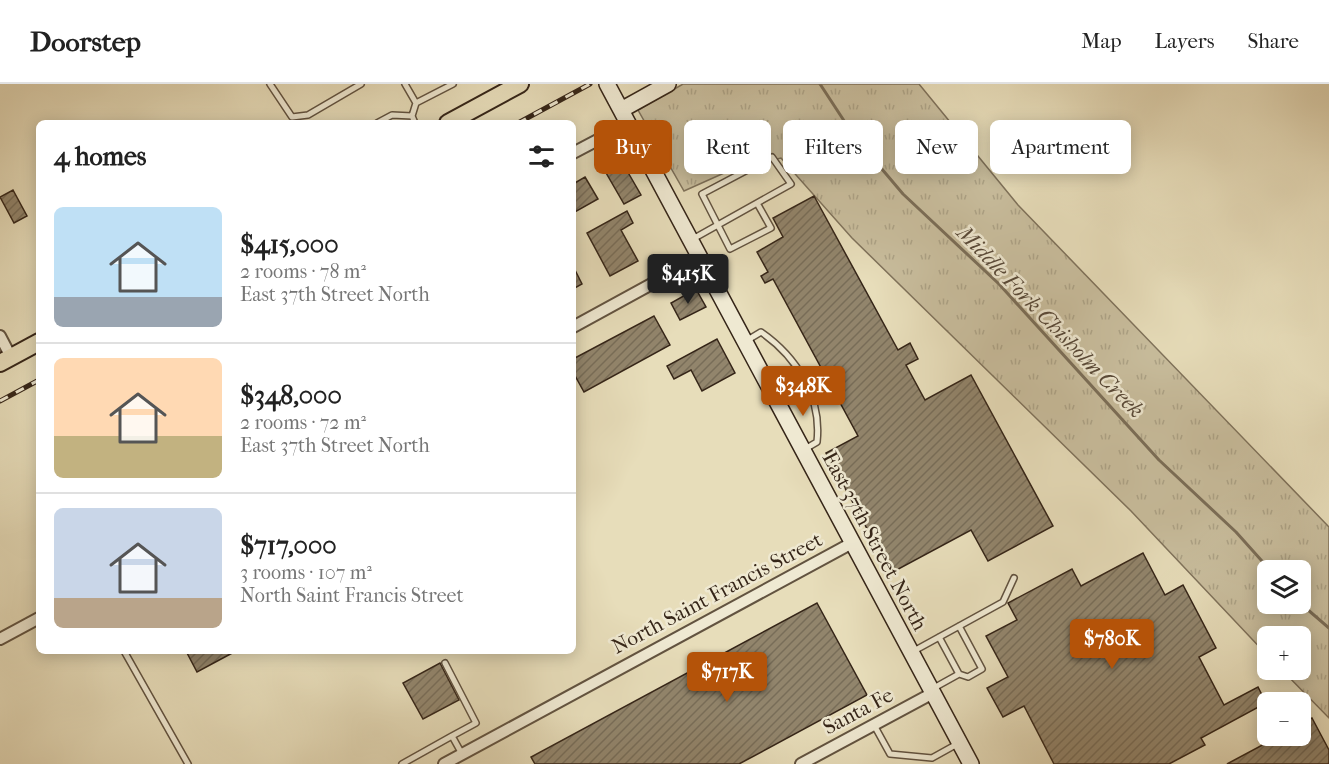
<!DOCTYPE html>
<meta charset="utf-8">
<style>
body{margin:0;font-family:"IM FELL French Canon",serif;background:#f2f2f2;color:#222;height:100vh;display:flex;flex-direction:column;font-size:22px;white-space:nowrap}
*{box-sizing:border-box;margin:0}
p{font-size:20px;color:#767676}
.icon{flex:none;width:33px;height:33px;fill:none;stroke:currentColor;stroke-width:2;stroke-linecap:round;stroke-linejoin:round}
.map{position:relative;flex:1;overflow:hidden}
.drawer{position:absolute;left:36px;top:36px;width:540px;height:534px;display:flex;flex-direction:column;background:#fff;border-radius:9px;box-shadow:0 3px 15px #0003}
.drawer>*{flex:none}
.top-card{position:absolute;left:594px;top:36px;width:570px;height:54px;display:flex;gap:12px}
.fabs{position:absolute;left:1257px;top:476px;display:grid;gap:12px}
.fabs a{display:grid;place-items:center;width:54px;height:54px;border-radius:9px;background:#fff;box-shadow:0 3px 15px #0003;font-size:30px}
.price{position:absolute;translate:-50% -51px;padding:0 14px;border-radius:6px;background:#b45309;color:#fff;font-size:20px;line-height:39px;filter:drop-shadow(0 2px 3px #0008)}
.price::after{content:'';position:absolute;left:50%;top:36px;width:18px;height:14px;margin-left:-9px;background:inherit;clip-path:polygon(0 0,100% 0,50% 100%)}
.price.active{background:#222;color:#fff}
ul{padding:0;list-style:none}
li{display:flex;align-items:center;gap:18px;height:150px;padding:0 18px}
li+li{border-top:2px solid #e0e0e0}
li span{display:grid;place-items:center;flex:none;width:168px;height:120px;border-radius:9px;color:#555}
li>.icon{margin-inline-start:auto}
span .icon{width:72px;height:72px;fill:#fffc;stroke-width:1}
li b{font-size:26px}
h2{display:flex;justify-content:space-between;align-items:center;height:72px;padding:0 18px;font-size:26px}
.pill{padding:0 21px;border-radius:9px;background:#fff;box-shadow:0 3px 15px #0003;font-size:21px;line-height:54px}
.pill.active{background:#b45309;color:#fff}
header{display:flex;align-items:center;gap:36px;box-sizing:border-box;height:84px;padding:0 30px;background:#fff;border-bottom:2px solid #e0e0e0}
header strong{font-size:28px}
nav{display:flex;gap:33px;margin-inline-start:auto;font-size:21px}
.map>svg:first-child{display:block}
</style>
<header>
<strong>Doorstep</strong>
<nav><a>Map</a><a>Layers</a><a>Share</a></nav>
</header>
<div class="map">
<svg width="1329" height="680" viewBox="0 0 1329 680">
<defs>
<pattern id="grass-tufts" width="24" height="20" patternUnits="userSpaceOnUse" patternTransform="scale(1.5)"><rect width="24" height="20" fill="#c9be9e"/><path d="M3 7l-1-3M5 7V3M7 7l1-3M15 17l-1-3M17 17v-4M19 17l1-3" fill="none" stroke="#ada387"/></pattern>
<pattern id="building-hatch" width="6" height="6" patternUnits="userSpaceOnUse" patternTransform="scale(1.5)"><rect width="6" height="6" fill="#92856c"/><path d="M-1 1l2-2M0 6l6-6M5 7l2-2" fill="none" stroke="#786d58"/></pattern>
</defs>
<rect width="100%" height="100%" fill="#e7ddba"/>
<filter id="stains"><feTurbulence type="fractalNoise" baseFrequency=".00333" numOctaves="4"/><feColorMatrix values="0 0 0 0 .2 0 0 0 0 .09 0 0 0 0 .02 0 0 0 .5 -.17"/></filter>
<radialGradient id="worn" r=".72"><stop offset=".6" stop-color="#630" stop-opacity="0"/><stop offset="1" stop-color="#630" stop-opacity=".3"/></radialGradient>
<path fill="url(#grass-tufts)" stroke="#7f725b" stroke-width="1.5" fill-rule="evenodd" d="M683 0H919L1018 121 1329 443V634L1281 585H1300V552H1268L1267 571 1131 427 852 154 781 74 733 85 684 107 638 26ZM1268 486H1300V519H1268Z"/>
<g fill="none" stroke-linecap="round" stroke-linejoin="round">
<path stroke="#7b6e58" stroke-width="3" d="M820 0 854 52 903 110 999 200 1159 376 1236 448 1270 486
M1300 519 1329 544"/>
</g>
<path fill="url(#building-hatch)" stroke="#352518" stroke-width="1.5" d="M622 78 641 111 624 120 605 87Z
M585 93 598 115 573 129V100Z
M13 106 27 132 14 139 0 113Z
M814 112 898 266 910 259 918 275 906 281 925 316 971 291 1053 442 988 477 971 446 891 489 826 369 858 352 773 195 765 199 761 192 768 188 757 168 783 153 773 134Z
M627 127 633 139 621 146 638 177 610 192 587 149Z
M573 182 582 200 573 205Z
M696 205 706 223 680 236 671 219Z
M654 232 670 261 584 308 573 288V275Z
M717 255 735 289 702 307 691 286 674 295 667 282Z
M1143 469 1165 511 1183 501 1216 564 1199 573 1224 621 1258 603 1266 619 1201 654 1205 661 1169 680H1054L1024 622 1003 633 987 604 1008 593 986 552 1017 536 1008 519 1072 485 1081 502Z
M817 519 867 611 739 680H535L531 673Z
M186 567H236L197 588Z
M440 579 459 616 423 635 403 599Z
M1312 634 1329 666V680H1227L1281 651H1300V640Z"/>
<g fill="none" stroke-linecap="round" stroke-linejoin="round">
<defs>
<path id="lane" d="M270 0 292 33 308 31 361 0
M405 0 416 19
M377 39 392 31 412 32
M415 39 412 32 416 19 453 0
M691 156 791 100 772 73 702 110 730 165 771 144 757 119
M746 257 761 248C797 273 822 313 817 358L805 365
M939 553 959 590
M124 567 188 680
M912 568 1003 518 1014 494
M445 579 476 639 452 652 462 670
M932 605 959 590 968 593 982 585 959 542
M874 641 890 670 932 674 959 659
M402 680 452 652"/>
<path id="street" d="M573 69 628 40
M573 243 699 174
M0 252 11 273
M0 555 39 534
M444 680 852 459
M801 680 933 609"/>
<path id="secondary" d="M607 0 971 680
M621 26 668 0"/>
<path id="primary" d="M448 39 520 0
M0 279 39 258"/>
</defs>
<use href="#lane" stroke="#625340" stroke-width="8"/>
<use href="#street" stroke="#625340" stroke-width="14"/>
<use href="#secondary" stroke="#352518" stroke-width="18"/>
<use href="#primary" stroke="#352518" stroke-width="20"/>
<use href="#lane" stroke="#efe9d2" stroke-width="5"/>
<use href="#street" stroke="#efe9d2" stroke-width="10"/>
<use href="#secondary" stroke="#efe9d2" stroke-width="15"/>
<use href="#primary" stroke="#e7ddba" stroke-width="16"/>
<defs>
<path id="rail" d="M518 39 590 0
M0 317 39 296"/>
</defs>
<use href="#rail" stroke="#352518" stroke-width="5"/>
<use href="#rail" stroke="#efe9d2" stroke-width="3" stroke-dasharray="9" stroke-linecap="butt"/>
</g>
<g text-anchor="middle" stroke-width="5" stroke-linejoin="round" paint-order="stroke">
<g font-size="21" fill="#352518" stroke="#efe9d2">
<text transform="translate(875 457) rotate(62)" y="7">East 37th Street North</text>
<text transform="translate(717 509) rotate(-28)" y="7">North Saint Francis Street</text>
<text transform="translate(858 627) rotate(-28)" y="7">Santa Fe</text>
</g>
<g font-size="22" font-style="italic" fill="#584938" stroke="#efe9d2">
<text transform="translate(1051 237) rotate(46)" y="8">Middle Fork Chisholm Creek</text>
</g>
</g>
<rect width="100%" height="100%" filter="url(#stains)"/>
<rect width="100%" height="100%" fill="url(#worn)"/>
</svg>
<div class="fabs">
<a><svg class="icon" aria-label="layers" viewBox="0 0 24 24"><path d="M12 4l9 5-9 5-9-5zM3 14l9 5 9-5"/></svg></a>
<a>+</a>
<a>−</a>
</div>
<b class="price active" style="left:688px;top:221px">$415K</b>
<b class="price" style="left:803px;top:333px">$348K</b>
<b class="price" style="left:1112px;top:586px">$780K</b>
<b class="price" style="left:727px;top:619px">$717K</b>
<div class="top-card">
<a class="pill active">Buy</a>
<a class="pill">Rent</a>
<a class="pill">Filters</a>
<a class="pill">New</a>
<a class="pill">Apartment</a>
</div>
<section class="drawer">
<h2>4 homes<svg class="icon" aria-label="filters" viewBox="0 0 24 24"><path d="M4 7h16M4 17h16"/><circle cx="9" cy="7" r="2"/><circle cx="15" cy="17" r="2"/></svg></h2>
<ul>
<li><span style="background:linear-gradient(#bfe0f5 75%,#9aa5b1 0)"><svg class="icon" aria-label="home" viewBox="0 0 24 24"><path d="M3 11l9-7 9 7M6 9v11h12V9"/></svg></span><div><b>$415,000</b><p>2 rooms · 78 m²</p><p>East 37th Street North</p></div></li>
<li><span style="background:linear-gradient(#ffd9b3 65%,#c2b280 0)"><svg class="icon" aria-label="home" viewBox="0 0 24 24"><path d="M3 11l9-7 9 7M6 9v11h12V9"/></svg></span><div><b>$348,000</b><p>2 rooms · 72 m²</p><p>East 37th Street North</p></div></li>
<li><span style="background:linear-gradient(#c9d6e8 75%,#b9a48a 0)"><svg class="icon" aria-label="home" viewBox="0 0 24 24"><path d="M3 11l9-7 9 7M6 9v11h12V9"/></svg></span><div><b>$717,000</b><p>3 rooms · 107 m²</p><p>North Saint Francis Street</p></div></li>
</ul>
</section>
</div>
